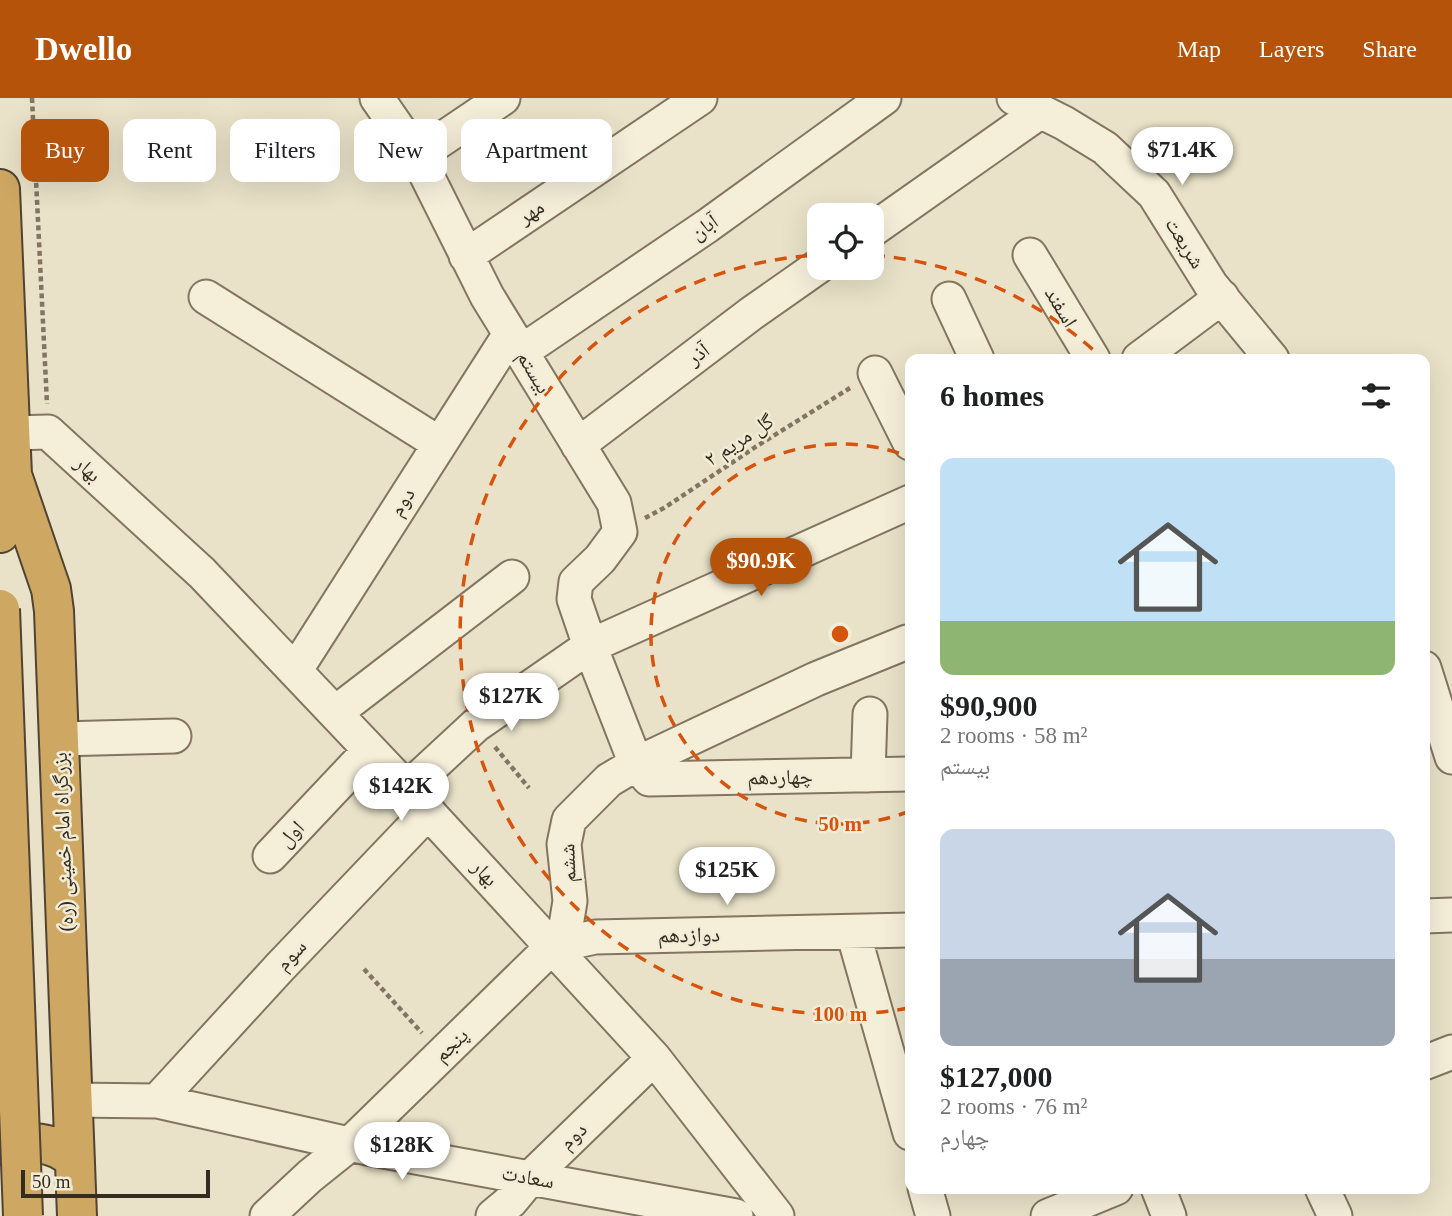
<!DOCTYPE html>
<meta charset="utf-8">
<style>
body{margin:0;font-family:"Times New Roman","Noto Naskh Arabic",serif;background:#f2f2f2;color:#202124;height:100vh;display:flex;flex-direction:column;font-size:26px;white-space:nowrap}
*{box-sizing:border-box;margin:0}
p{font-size:23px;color:#757577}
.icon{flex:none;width:38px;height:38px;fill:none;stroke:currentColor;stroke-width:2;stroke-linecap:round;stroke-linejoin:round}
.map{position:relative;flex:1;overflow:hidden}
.side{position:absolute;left:905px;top:256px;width:525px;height:840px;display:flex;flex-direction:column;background:#fff;border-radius:14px;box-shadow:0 7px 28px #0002}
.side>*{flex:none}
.guide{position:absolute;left:21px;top:21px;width:665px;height:63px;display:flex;gap:14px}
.fabs{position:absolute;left:807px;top:105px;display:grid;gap:14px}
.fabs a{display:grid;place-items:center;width:77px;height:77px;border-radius:14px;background:#fff;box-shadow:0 7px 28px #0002;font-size:35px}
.scale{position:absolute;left:21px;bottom:18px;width:189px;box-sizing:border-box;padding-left:7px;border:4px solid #352c21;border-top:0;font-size:19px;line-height:24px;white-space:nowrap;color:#352c21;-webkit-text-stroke:5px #f1ecd6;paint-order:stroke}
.price{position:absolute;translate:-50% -60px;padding:0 16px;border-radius:24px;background:#fff;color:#222;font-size:23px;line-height:46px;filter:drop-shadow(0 2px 4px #0008)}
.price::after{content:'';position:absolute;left:50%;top:42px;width:21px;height:16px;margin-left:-10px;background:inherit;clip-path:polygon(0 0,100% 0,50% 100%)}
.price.selected{background:#b45309;color:#fff}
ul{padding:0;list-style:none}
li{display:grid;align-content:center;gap:14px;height:371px;padding:0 35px}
li span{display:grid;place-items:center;height:217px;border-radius:14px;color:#555}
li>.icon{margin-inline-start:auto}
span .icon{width:126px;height:126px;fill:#fffc;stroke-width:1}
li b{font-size:30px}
h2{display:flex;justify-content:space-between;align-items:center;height:84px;padding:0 35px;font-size:30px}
.pill{padding:0 24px;border-radius:14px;background:#fff;box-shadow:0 7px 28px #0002;font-size:24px;line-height:63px}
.pill.selected{background:#b45309;color:#fff}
header{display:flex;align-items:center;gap:42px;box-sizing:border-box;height:98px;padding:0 35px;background:#b45309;color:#fff}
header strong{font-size:33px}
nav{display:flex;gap:38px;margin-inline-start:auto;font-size:24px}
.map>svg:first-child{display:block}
</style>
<header>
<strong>Dwello</strong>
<nav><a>Map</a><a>Layers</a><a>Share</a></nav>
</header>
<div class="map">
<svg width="1452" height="1118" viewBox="0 0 1452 1118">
<rect width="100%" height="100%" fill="#e9e2c8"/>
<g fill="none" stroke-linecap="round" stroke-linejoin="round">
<defs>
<path id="minor" d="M377 0 417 58 487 198 614 405 620 434 600 461 576 484 574 501 590 548 636 666 649 681 910 676
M1014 0 1064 25 1105 50 1154 96 1211 187 1272 261
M417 58 503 0
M872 132 1041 13
M1030 157 1093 261
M466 158 700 0
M206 199 440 346
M949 201 977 261
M521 254 707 128 884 0
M1139 261 1222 199
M875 275 910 345
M10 335 48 334 202 475 407 691 654 960 777 1118
M578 347 752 215 819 168
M1424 570 1452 659
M295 573 510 236
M335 615 512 479
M59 641 174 638
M868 677 870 616
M407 691 476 627 590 548 910 404
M270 758 370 652
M1424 818 1452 817
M853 834 910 1035
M553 848 595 839 910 832
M1424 965 1452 954
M72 1002 157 1003 367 1050 736 1118
M157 1003 280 869 428 714
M925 1090 933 1118
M1158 1090 1169 1118
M1322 1090 1335 1118
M267 1118 310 1078 350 1046 553 848 565 834 570 803 564 746 569 722 609 682 636 666 816 581 907 544
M493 1118 511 1103 530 1080 654 960
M1048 1118 1116 1090"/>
<path id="highway" d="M0 91 12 377 0 435
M12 377 51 491 54 513 77 1118
M0 1047C26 1043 55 1042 74 1062"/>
</defs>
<use href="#minor" stroke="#83755f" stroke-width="37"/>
<use href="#highway" stroke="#514333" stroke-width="42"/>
<path stroke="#83755f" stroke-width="4.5" stroke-dasharray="5 3.5" stroke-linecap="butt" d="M32 0 47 306
M645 420 664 410 757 348 850 290
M495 649 529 690
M364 871 422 935"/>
<use href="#minor" stroke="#f5efda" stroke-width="33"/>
<use href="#highway" stroke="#cea763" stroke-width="38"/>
<defs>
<path id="highway-bridge" d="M0 511 23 1118"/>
</defs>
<use href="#highway-bridge" stroke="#514333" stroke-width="42" stroke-linecap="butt"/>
<use href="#highway-bridge" stroke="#cea763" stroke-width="38"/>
</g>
<g fill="none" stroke="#d6540e" stroke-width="3.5" stroke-dasharray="12 9">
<path d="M910 713A190 190 0 1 1 910 359"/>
<path d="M909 910A380 380 0 1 1 817 157M873 157A380 380 0 0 1 1102 260"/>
</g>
<g text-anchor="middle" stroke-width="5" stroke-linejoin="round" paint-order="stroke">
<g font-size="21" fill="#352c21" stroke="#f1ecd6">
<text transform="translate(531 114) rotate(-34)" y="7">مهر</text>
<text transform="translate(704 129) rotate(-35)" y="7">آبان</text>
<text transform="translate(1185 145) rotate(58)" y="7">شریعت</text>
<text transform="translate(1061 209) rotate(59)" y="7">اسفند</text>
<text transform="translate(698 256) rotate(-37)" y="7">آذر</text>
<text transform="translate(534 274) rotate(59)" y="7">بیستم</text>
<text transform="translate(739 342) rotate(-33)" y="7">گل مریم ۲</text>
<text transform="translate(88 371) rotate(43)" y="7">بهار</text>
<text transform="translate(402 404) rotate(-58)" y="7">دوم</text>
<text transform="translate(780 679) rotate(-1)" y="7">چهاردهم</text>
<text transform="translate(291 736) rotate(-47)" y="7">اول</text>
<text transform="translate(63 744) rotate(-92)" y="7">بزرگراه امام خمینی (ره)</text>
<text transform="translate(568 765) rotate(-92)" y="7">ششم</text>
<text transform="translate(485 775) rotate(47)" y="7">بهار</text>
<text transform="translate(689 837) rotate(-1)" y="7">دوازدهم</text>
<text transform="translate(291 857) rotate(-47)" y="7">سوم</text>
<text transform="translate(451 947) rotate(-44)" y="7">پنجم</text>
<text transform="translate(573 1038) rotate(-44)" y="7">دوم</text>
<text transform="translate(528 1079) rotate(10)" y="7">سعادت</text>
</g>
</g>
<circle cx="840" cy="536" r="10" fill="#d6540e" stroke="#f1ecd6" stroke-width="3.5"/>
<g font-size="21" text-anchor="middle" font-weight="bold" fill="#d6540e" stroke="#f1ecd6" stroke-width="5" stroke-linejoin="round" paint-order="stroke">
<text x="840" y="733">50 m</text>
<text x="840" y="923">100 m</text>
</g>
</svg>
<div class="fabs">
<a><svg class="icon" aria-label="locate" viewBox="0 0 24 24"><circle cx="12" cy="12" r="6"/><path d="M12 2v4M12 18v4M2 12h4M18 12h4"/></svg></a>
</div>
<div class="scale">50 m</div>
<b class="price" style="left:1182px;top:89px">$71.4K</b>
<b class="price selected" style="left:761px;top:500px">$90.9K</b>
<b class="price" style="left:511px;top:635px">$127K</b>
<b class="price" style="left:401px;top:725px">$142K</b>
<b class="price" style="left:727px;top:809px">$125K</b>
<b class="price" style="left:402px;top:1084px">$128K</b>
<div class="guide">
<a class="pill selected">Buy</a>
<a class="pill">Rent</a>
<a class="pill">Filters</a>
<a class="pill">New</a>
<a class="pill">Apartment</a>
</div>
<section class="side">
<h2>6 homes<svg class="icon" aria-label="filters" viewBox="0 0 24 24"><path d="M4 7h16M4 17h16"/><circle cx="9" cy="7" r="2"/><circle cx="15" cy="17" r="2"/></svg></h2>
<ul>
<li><span style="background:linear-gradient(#bfe0f5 75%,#8fb573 0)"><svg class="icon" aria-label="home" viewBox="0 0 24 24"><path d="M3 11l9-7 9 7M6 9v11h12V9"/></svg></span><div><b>$90,900</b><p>2 rooms · 58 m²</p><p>بیستم</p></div></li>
<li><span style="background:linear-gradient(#c9d6e8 60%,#9aa5b1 0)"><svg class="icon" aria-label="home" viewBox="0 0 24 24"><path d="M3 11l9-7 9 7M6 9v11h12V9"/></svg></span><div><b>$127,000</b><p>2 rooms · 76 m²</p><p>چهارم</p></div></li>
</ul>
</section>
</div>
